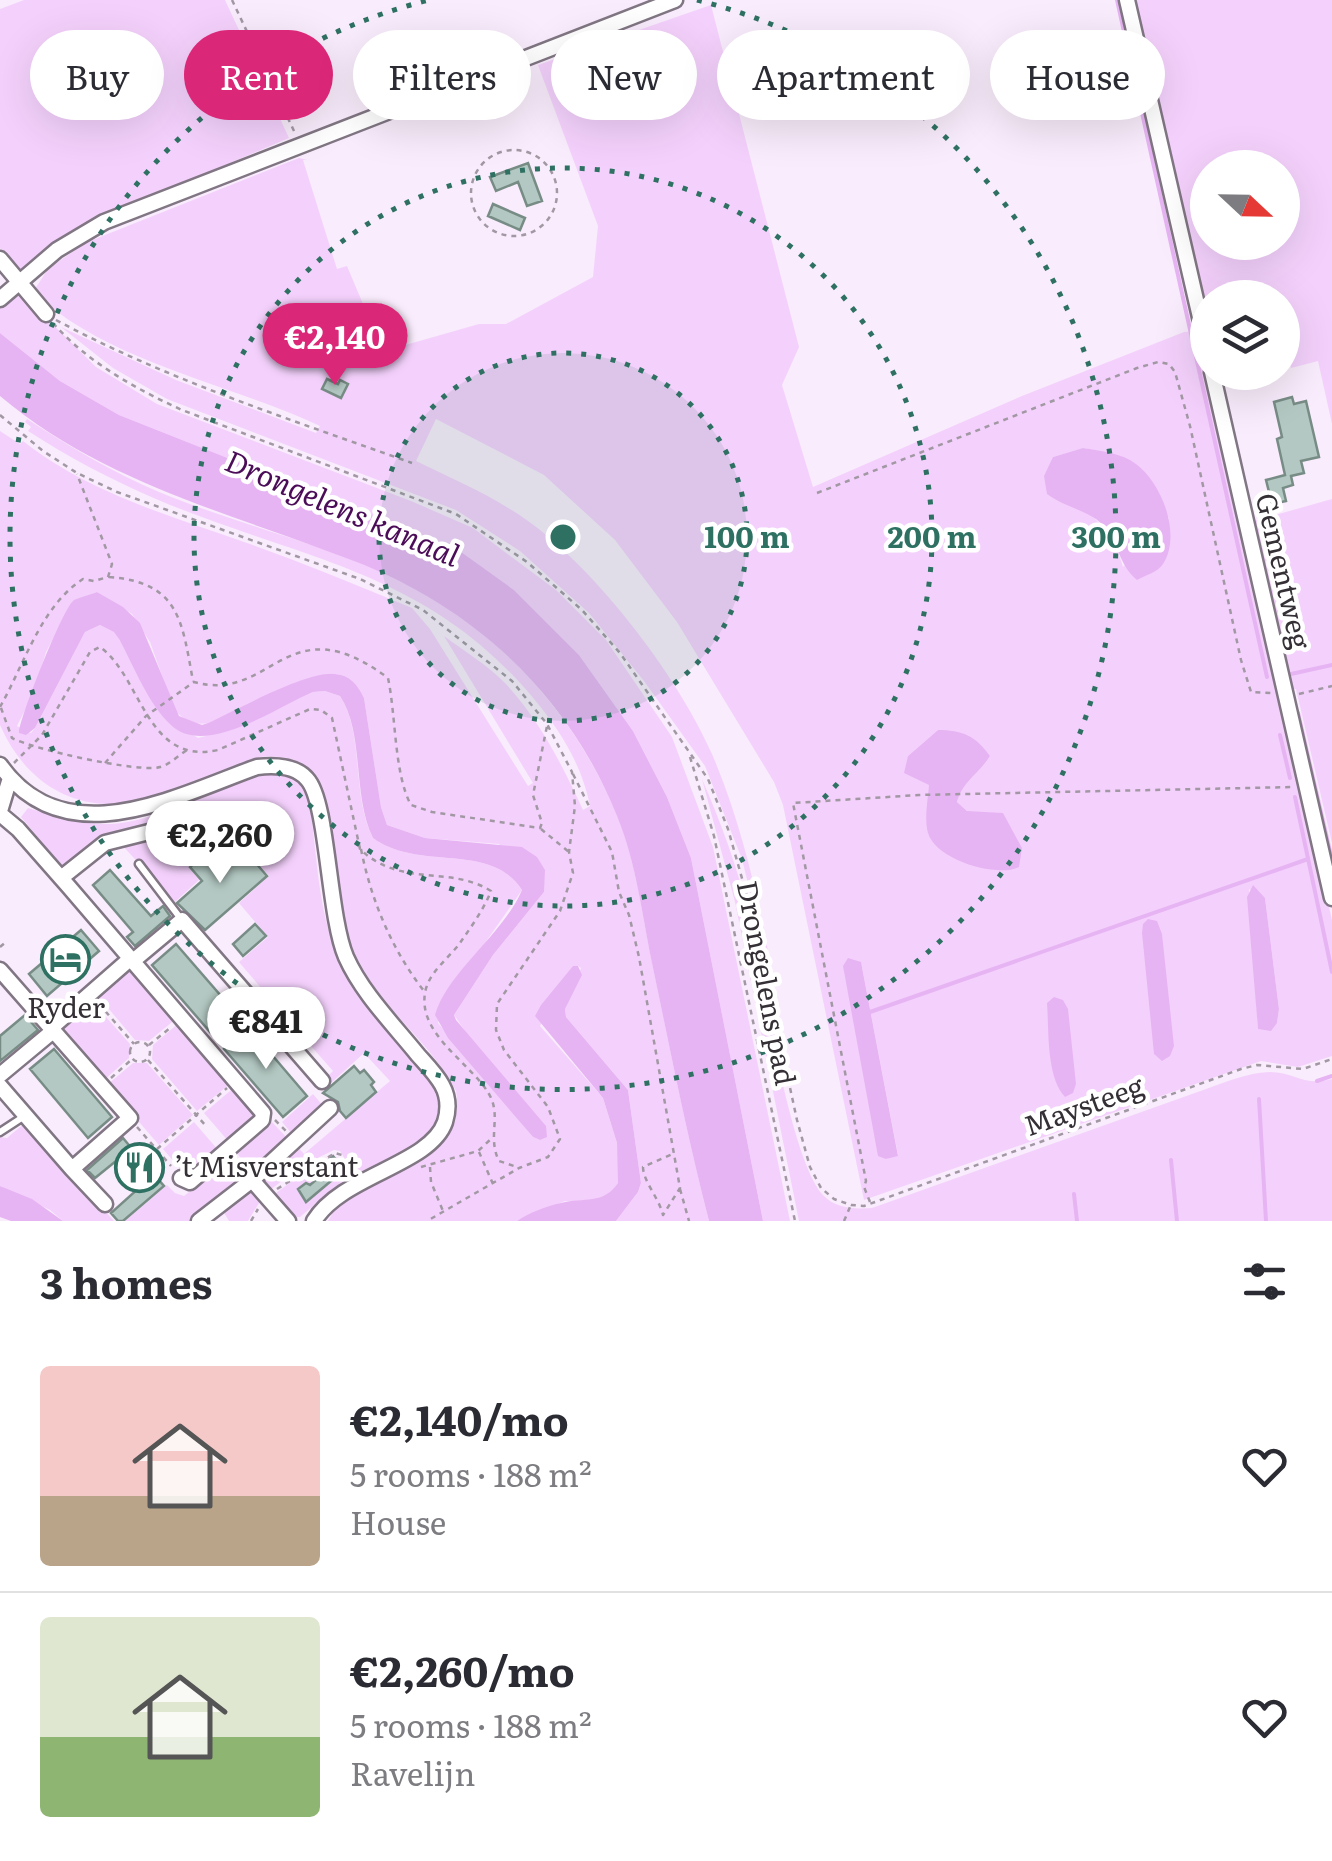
<!DOCTYPE html>
<meta charset="utf-8">
<style>
body{margin:0;font-family:Literata,serif;background:#f7f7f7;color:#2b2b33;height:100vh;display:flex;flex-direction:column;font-size:38px;white-space:nowrap}
*{box-sizing:border-box;margin:0}
p{font-size:32px;color:#7c7c81}
.icon{flex:none;width:55px;height:55px;fill:none;stroke:currentColor;stroke-width:2;stroke-linecap:round;stroke-linejoin:round}
.map{position:relative;height:1221px;overflow:hidden}
.side{display:flex;flex-direction:column;background:#fff;flex:1}
.side>*{flex:none}
.guide{position:absolute;left:30px;top:30px;width:1272px;height:90px;display:flex;gap:20px}
.needle{width:65px;rotate:112deg}
.buttons{position:absolute;left:1190px;top:150px;display:grid;gap:20px}
.buttons a{display:grid;place-items:center;width:110px;height:110px;border-radius:50%;background:#fff;box-shadow:0 10px 40px #0002;font-size:50px}
.price{position:absolute;translate:-50% -85px;padding:0 22px;border-radius:35px;background:#fff;color:#222;font-size:32px;line-height:65px;filter:drop-shadow(0 2px 5px #0008)}
.price::after{content:'';position:absolute;left:50%;top:60px;width:30px;height:22px;margin-left:-15px;background:inherit;clip-path:polygon(0 0,100% 0,50% 100%)}
.price.selected{background:#db2777;color:#fff}
ul{padding:0;list-style:none}
li{display:flex;align-items:center;gap:30px;height:250px;padding:0 40px}
li+li{border-top:2px solid #e1e1e2}
li span{display:grid;place-items:center;flex:none;width:280px;height:200px;border-radius:10px;color:#555}
li>.icon{margin-inline-start:auto}
span .icon{width:120px;height:120px;fill:#fffc;stroke-width:1}
li b{font-size:42px}
h2{display:flex;justify-content:space-between;align-items:center;height:120px;padding:0 40px;font-size:42px}
.pill{padding:0 35px;border-radius:45px;background:#fff;box-shadow:0 10px 40px #0002;font-size:35px;line-height:90px}
.pill.selected{background:#db2777;color:#fff}
.map>svg:first-child{display:block}
</style>
<div class="map">
<svg width="1332" height="1221" viewBox="0 0 1332 1221">
<rect width="100%" height="100%" fill="#f9ecfc"/>
<path fill="#f4d1fc" fill-rule="evenodd" d="M24 0H225L289 138 97 219 69 235 22 270 14 269 0 248V9Z
M1133 0H1332V424L1318 361 1291 368 1283 342 1282 298H1208L1206 316ZM1208 168H1282V242H1208Z
M711 5 799 347 782 385 813 487 1022 396 1184 332 1196 331 1332 920V1056L1298 1067 1261 1061 864 1200 783 805 774 782 677 622 615 540 544 475 436 419 416 461C451 478 486 493 518 514 591 562 677 674 712 754 739 817 755 884 768 951L766 957 742 859 705 766 644 681 589 613 520 551 456 510 167 399 113 368 61 327 176 380 316 433 320 426C227 382 111 364 33 292L48 269 85 243 299 158 307 160H303L337 269 347 266 379 342 395 348 479 324H506L593 277 598 226 538 65ZM1084 448C1136 458 1149 469 1169 519L1123 567 1113 536 1092 516 1053 457ZM938 730 990 756C979 774 963 781 957 802L967 811 928 834 930 785 920 778 908 756ZM1249 889 1265 898 1279 1009 1277 1023 1258 1029ZM861 962 898 1155 886 1159Z
M14 293 27 299 96 367 157 404 411 501 473 528 556 590 606 640 672 737 713 847 790 1221H763L691 858 667 797 633 731 579 655 514 590 457 549 119 415 60 381 0 333V303Z
M27 419C69 446 112 472 159 492 229 521 303 539 373 568 485 616 570 703 617 815 636 861 642 914 652 962 670 1049 687 1135 709 1221H616L638 1192 641 1183 628 1090 566 1017 565 1009 581 968 578 966H573L540 1026 603 1098 617 1143 620 1170 618 1183 612 1192 594 1201H565L517 1221H328L337 1206 430 1152C447 1136 461 1115 456 1091 433 1046 388 1014 363 969 354 954 345 937 341 920 331 866 345 748 261 757 222 771 178 796 137 802 73 813 25 782 0 725V431L20 444 23 441C89 493 168 515 247 543 303 563 357 585 412 608L430 629 528 786 533 783 444 636C464 651 489 666 506 684 541 722 562 765 583 810L590 806C582 765 560 730 534 699 426 569 300 560 156 499 112 480 68 457 28 431L31 427 25 422ZM97 592 132 614 150 642 174 709C181 719 196 726 208 723 233 713 312 671 335 674 350 675 358 685 364 698L381 807 387 825 425 838 499 844 544 892 493 955 454 1015 540 1140 533 1137 438 1023 445 994 478 953 522 890C491 841 419 872 373 838 351 796 365 735 340 696L325 691 313 692 230 730 198 738 162 714 119 639 115 632 100 625 85 632 35 728 31 733 17 726 34 692 46 652 73 601Z
M1332 499V843L1296 689H1291L1254 521Z
M268 771 296 780 308 794C319 855 315 926 351 979 372 1010 444 1077 438 1112 433 1146 382 1160 355 1175L340 1151 334 1150 297 1168 285 1155 296 1145 304 1154 390 1081 364 1053 330 1084 325 1079 333 1071 290 1022 281 1028 254 994 261 988 239 962 268 937 239 903 269 876 242 845 222 861 210 848 188 866 199 880 175 902 120 843 66 871 21 817 28 808C55 816 84 825 112 824 154 822 226 786 268 771Z
M702 779C721 823 738 868 749 916 762 973 789 1158 823 1195 836 1209 854 1209 872 1208L1206 1089C1226 1082 1247 1073 1269 1072 1295 1072 1304 1087 1332 1079V1221H799L735 902Z
M129 965 177 1018 149 1041 135 1040 98 996Z
M91 1000 130 1044 129 1058 103 1081 59 1028Z
M180 1022 232 1082 197 1111 152 1059 153 1045Z
M133 1063H147L193 1115 159 1145 107 1085Z
M236 1086 261 1115 229 1142 204 1113Z
M313 1094 324 1107 293 1135 282 1122Z
M270 1120 290 1141 252 1171 234 1150Z
M26 1122 114 1221H63L50 1210 0 1186V1137L7 1138Z
M194 1122 219 1151 188 1178 163 1149Z
M334 1157 340 1158 350 1175 300 1217H290L272 1196 300 1175Z
M281 1160 293 1172 269 1191 262 1183Z
M228 1161 244 1179 192 1221H125L167 1185 175 1193 184 1196Z
M249 1190 262 1198 248 1221H229L223 1211Z"/>
<path fill="#e7b4f3" d="M0 333 60 381 119 415 457 549 514 590 579 655 633 731 667 797 691 858 763 1221H709C687 1136 670 1049 652 963 642 914 636 862 617 816 569 696 474 607 354 561 231 513 103 483 0 396Z
M1083 448C1101 451 1122 453 1136 464 1162 483 1182 535 1163 564 1158 572 1146 575 1137 580 1117 563 1120 543 1103 525 1088 510 1064 507 1047 494L1044 476 1053 457Z
M97 592 123 607 140 623 179 716 202 725 208 723C237 710 306 671 335 674 350 675 358 685 364 698L381 807 387 825 425 838 522 847 537 857 545 870 544 892 493 955 454 1015 456 1020 546 1126 547 1137 540 1140 533 1137 448 1038 435 1015C448 971 503 935 522 890 491 841 419 872 373 838 352 796 365 734 340 696L325 691 313 692C277 707 205 758 171 725 148 704 134 666 119 639L114 632 100 625 85 632 35 728 26 735 19 733C18 722 63 607 74 600 80 597 90 595 97 592Z
M938 730C962 730 976 736 990 756 979 774 963 781 957 802L967 811 1003 813 1022 848 1019 867C997 878 936 860 928 833 924 819 928 799 929 785L904 773 908 756Z
M1253 885 1265 898 1279 1009 1277 1023 1271 1031 1258 1029 1247 897Z
M1148 919 1157 921 1162 934 1174 1046 1170 1056 1162 1061 1154 1054 1142 933 1143 924Z
M848 958 861 962 898 1156 886 1159 878 1156 843 966Z
M573 966H578L582 975 565 1009 566 1017 628 1090 641 1183 638 1192 616 1221H517C529 1213 546 1206 561 1203 584 1197 603 1205 618 1183L617 1143 603 1098 535 1016 541 1005Z
M1054 997 1063 1000 1068 1009 1076 1084 1073 1093 1065 1097C1046 1077 1049 1030 1047 1003Z
M0 1186 32 1199 63 1221H11L0 1217Z"/>
<g fill="none" stroke-linecap="round" stroke-linejoin="round">
<path stroke="#e7b4f3" stroke-width="4" d="M1117 0 1267 677
M1291 674 1332 665
M1298 713 1332 860
M1280 735 1290 778
M1295 797 1332 972
M870 1012 1308 859
M1317 1081 1332 1076
M1259 1099 1266 1221
M1171 1160 1177 1221
M1074 1194 1077 1221"/>
</g>
<path fill="#b3c8c2" stroke="#788c86" stroke-width="2.5" d="M528 163 542 201 527 206 518 182 496 191 490 177Z
M493 204 525 218 520 230 488 216Z
M327 379 338 384 340 380 348 384 341 398 322 389Z
M1292 397 1294 404 1306 401 1319 457 1301 461 1304 473 1291 476 1293 485 1283 488 1286 501 1272 504 1266 480 1285 475 1277 439 1282 437 1274 402Z
M242 847 267 876 205 930 177 903 202 881 190 867 209 850 221 864Z
M110 870 151 916 163 906 170 916 135 946 127 937 133 932 93 885Z
M255 924 266 936 243 956 233 944Z
M81 930 99 951 47 996 29 974Z
M176 944 234 1011 210 1032 152 965Z
M25 1015 38 1030 0 1061V1036Z
M249 1028 307 1096 283 1117 224 1049Z
M54 1049 112 1117 88 1138 30 1069Z
M354 1066 360 1073 364 1070 374 1082 371 1085 376 1092 346 1118 340 1111 338 1102 323 1093Z
M123 1138 138 1156 142 1152 151 1163 147 1167 164 1186 123 1221H118L111 1213 139 1188 116 1161 95 1178 87 1170Z
M333 1156 344 1170 306 1202 298 1189 306 1183 310 1185 329 1169 324 1164Z"/>
<g fill="none" stroke-linecap="round" stroke-linejoin="round">
<defs>
<path id="service" d="M139 864 181 919
M0 1132 23 1117"/>
<path id="minor" d="M1127 0 1208 352
M0 259 46 314
M0 299 57 250 104 222 675 0
M1212 372 1332 898
M0 765C65 857 176 796 257 767 274 765 295 765 307 779 328 801 328 915 346 957 362 993 393 1024 418 1055 426 1064 436 1074 442 1085 448 1096 449 1109 445 1122 430 1165 342 1175 314 1221
M0 811 10 778
M0 814 18 829 69 887 263 1113 262 1120 190 1182 181 1178
M61 878 105 843 209 817
M133 961 182 920 322 1081
M0 970 130 1118 72 1169 0 1086
M51 1028 131 958
M0 1075 53 1031
M72 1169 105 1204
M252 1180 288 1221
M199 1221 252 1180 330 1108"/>
</defs>
<use href="#service" stroke="#817683" stroke-width="11"/>
<use href="#minor" stroke="#817683" stroke-width="19"/>
<path stroke="#a198a3" stroke-width="2.5" stroke-dasharray="5 5" stroke-linecap="butt" d="M232 0 294 131
M471 193a43 43 0 1 1 86 0a43 43 0 1 1-86 0Z
M56 320C168 380 292 420 412 463
M53 323C87 362 136 389 182 410L456 514 527 562 582 610 620 653 708 779 728 829 753 917 797 1120 810 1167 821 1188 834 1199 851 1205 864 1206 1241 1069 1257 1065 1303 1069 1332 1059
M0 415 43 451 77 473 117 492 360 579 423 610 512 681 547 724 572 772 575 806 569 852 573 873 560 911 497 1004 496 1030 504 1050 548 1107 560 1139 548 1157 519 1168 427 1221
M817 493 1137 368 1158 362 1169 364 1175 372 1190 426 1241 660 1251 692 1272 693
M109 577C180 582 182 622 193 681
M1299 694 1332 686
M0 707C24 665 41 606 83 579L94 581 108 577 112 564 77 474
M1 708 12 738C32 749 138 773 160 767 169 765 179 755 187 750
M690 757 714 836 795 1221
M14 763 42 735 90 652 100 647C142 677 146 766 218 750L310 709 321 710 332 718 360 849C400 888 450 865 491 891 484 909 471 927 460 943 448 959 428 973 425 993 418 1035 471 1063 489 1094 502 1116 487 1137 499 1161L517 1167
M105 763 146 716 194 682C273 704 286 602 388 678 396 715 394 774 411 805L432 812 540 828 542 823 533 795 547 726
M573 774 612 852 619 892 629 915 639 957 680 1188 663 1215C659 1198 643 1181 643 1167L675 1153
M541 829 569 852
M361 849C371 900 392 950 424 991
M0 947 6 942
M99 1004 134 1044
M216 1039 244 1015
M130 1052a10 10 0 1 1 20 0a10 10 0 1 1-20 0Z
M149 1045 170 1028
M148 1060 206 1126
M111 1078 131 1060
M275 1120 287 1132
M137 1127 171 1166
M157 1149 227 1088
M479 1152 493 1184
M421 1167 478 1151 491 1139
M430 1167 431 1182 443 1211
M277 1189 335 1153 342 1155 351 1173
M680 1189 689 1221
M870 1202 864 1187 866 1181 793 803 919 795 1293 787
M251 1221 258 1209
M844 1221 850 1207"/>
<use href="#service" stroke="#fff" stroke-width="6"/>
<use href="#minor" stroke="#fff" stroke-width="14"/>
</g>
<circle cx="563" cy="537" r="184" fill="#2e7162" fill-opacity=".12"/>
<g fill="none" stroke="#2e7162" stroke-width="5" stroke-dasharray="5 10">
<circle cx="563" cy="537" r="184"/>
<circle cx="563" cy="537" r="369"/>
<path d="M697 0A553 553 0 1 1 429 0"/>
</g>
<defs>
<symbol id="hotel-ring" viewBox="-11 -11 22 22"><circle r="9.5" fill="#fff" stroke="#2e7162" stroke-width="1.5"/><path d="M-6-4.5h1.5V1H6V5H4.5V3h-9V5H-6ZM-4 0a1.8 1.8 0 1 1 3.6 0ZM.5 0V-2.5h3Q6-2.5 6 0Z" fill="#2e7162"/></symbol>
<symbol id="restaurant-ring" viewBox="-11 -11 22 22"><circle r="9.5" fill="#fff" stroke="#2e7162" stroke-width="1.5"/><path d="M-5-6h1v4h1v-4h1v4h1v-4h1v5L-1.5 .5V6h-2V.5L-5-1ZM5-6V6H3V1.5H1.5Q1.5-4 5-6Z" fill="#2e7162"/></symbol>
</defs>
<g fill-rule="evenodd">
<use href="#hotel-ring" x="38" y="932" width="55" height="55"/>
<use href="#restaurant-ring" x="112" y="1140" width="55" height="55"/>
</g>
<g text-anchor="middle" stroke-width="9" stroke-linejoin="round" paint-order="stroke">
<g font-size="28" fill="#343035" stroke="#fff">
<text transform="translate(1283 571) rotate(77)" y="10">Gementweg</text>
<text transform="translate(766 983) rotate(79)" y="10">Drongelens pad</text>
<text transform="translate(1084 1106) rotate(-20)" y="10">Maysteeg</text>
</g>
<g font-size="28" fill="#343035" stroke="#fff">
<text x="66" y="1018">Ryder</text>
<text x="174" y="1177" text-anchor="start">’t Misverstant</text>
</g>
<g font-size="30" font-style="italic" fill="#4b0c58" stroke="#fff">
<text transform="translate(342 509) rotate(23)" y="10">Drongelens kanaal</text>
</g>
</g>
<circle cx="563" cy="537" r="15" fill="#2e7162" stroke="#fff" stroke-width="5"/>
<g font-size="30" text-anchor="middle" font-weight="bold" fill="#2e7162" stroke="#fff" stroke-width="9" stroke-linejoin="round" paint-order="stroke">
<text x="747" y="548">100 m</text>
<text x="932" y="548">200 m</text>
<text x="1116" y="548">300 m</text>
</g>
</svg>
<div class="buttons">
<a><svg class="needle" viewBox="-14 -14 28 28"><path d="M0-13l5 13h-10z" fill="#e53935"/><path d="M0 13l5-13h-10z" fill="#7c7c81"/></svg></a>
<a><svg class="icon" aria-label="layers" viewBox="0 0 24 24"><path d="M12 4l9 5-9 5-9-5zM3 14l9 5 9-5"/></svg></a>
</div>
<b class="price selected" style="left:335px;top:388px">€2,140</b>
<b class="price" style="left:220px;top:886px">€2,260</b>
<b class="price" style="left:266px;top:1072px">€841</b>
<div class="guide">
<a class="pill">Buy</a>
<a class="pill selected">Rent</a>
<a class="pill">Filters</a>
<a class="pill">New</a>
<a class="pill">Apartment</a>
<a class="pill">House</a>
</div>
</div>
<section class="side">
<h2>3 homes<svg class="icon" aria-label="filters" viewBox="0 0 24 24"><path d="M4 7h16M4 17h16"/><circle cx="9" cy="7" r="2"/><circle cx="15" cy="17" r="2"/></svg></h2>
<ul>
<li><span style="background:linear-gradient(#f6c9c9 65%,#b9a48a 0)"><svg class="icon" aria-label="home" viewBox="0 0 24 24"><path d="M3 11l9-7 9 7M6 9v11h12V9"/></svg></span><div><b>€2,140/mo</b><p>5 rooms · 188 m²</p><p>House</p></div><svg class="icon" aria-label="heart" viewBox="0 0 24 24"><path d="M12 20l-8-8c-3-5 5-10 8-4 3-6 11-1 8 4z"/></svg></li>
<li><span style="background:linear-gradient(#dfe7d0 60%,#8fb573 0)"><svg class="icon" aria-label="home" viewBox="0 0 24 24"><path d="M3 11l9-7 9 7M6 9v11h12V9"/></svg></span><div><b>€2,260/mo</b><p>5 rooms · 188 m²</p><p>Ravelijn</p></div><svg class="icon" aria-label="heart" viewBox="0 0 24 24"><path d="M12 20l-8-8c-3-5 5-10 8-4 3-6 11-1 8 4z"/></svg></li>
</ul>
</section>
